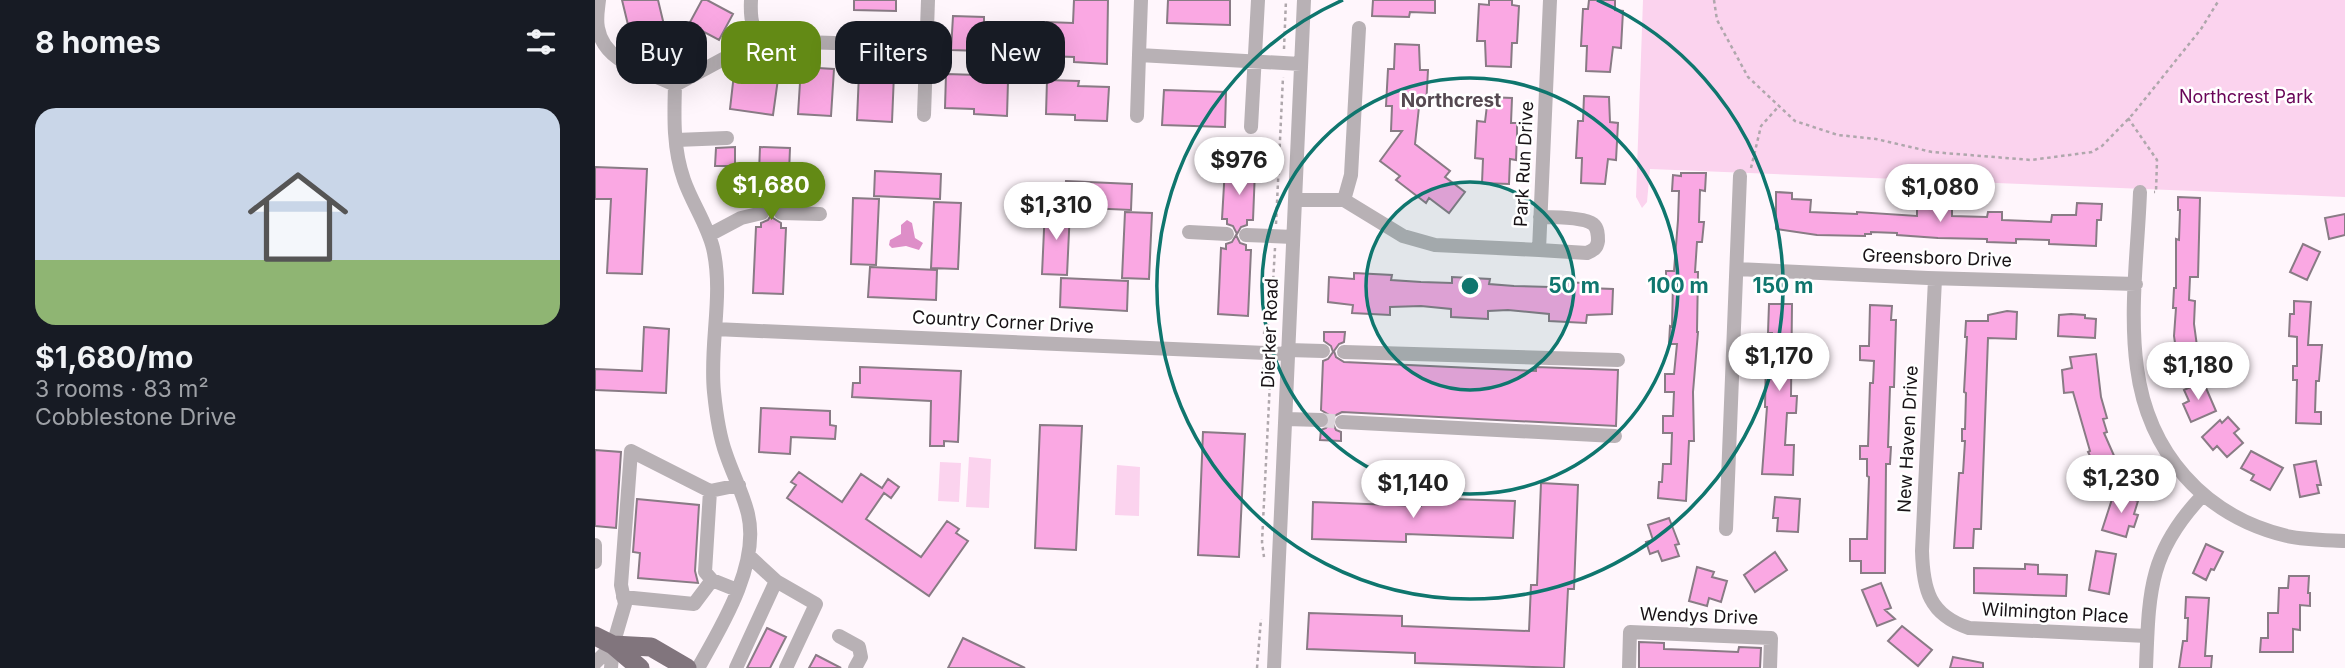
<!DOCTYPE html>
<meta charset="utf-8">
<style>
body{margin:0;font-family:Inter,sans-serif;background:#242831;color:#f1f3f6;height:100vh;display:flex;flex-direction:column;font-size:26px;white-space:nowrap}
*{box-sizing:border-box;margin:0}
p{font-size:23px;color:#9ea1a6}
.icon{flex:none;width:38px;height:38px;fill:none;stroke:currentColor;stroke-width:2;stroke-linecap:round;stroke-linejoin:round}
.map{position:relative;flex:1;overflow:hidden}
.sheet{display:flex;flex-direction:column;background:#171b24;width:595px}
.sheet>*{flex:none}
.banner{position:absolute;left:21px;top:21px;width:665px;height:63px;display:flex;gap:14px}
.price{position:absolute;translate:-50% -60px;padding:0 16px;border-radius:24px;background:#fff;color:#222;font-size:23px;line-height:46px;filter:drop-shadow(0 2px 4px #0008)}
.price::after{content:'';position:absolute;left:50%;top:42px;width:21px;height:16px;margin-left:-10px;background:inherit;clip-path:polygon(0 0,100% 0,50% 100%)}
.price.current{background:#638a15;color:#fff}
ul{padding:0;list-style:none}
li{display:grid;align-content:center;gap:14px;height:371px;padding:0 35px}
li span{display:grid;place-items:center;height:217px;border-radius:21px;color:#555}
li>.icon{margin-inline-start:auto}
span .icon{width:126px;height:126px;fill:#fffc;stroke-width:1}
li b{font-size:30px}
h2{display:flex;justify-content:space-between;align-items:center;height:84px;padding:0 35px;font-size:30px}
.chip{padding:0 24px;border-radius:21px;background:#171b24;box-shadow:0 7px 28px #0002;font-size:24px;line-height:63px}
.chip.current{background:#638a15;color:#fff}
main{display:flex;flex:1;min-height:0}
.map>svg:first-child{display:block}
</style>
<main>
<section class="sheet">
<h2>8 homes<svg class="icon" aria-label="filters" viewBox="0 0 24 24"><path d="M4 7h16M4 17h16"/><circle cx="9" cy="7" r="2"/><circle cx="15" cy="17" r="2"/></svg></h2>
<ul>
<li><span style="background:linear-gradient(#c9d6e8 70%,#8fb573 0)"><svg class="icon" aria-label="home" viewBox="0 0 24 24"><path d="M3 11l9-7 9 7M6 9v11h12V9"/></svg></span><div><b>$1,680/mo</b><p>3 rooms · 83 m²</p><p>Cobblestone Drive</p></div></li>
</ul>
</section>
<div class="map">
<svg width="1750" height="668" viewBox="0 0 1750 668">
<rect width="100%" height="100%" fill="#fff6fc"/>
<path fill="#fbd3ee" d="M1048 0H1750V197L1055 169 1052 202 1047 208 1041 197Z
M374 457 396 459 394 508 371 507Z
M345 462 366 463 364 502 343 501Z
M522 465 545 467 544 516 520 515Z"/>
<path fill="#de8ec8" d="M312 220 317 223 320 238 328 243 324 250 311 246 297 248 294 245 295 240 306 234V225Z"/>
<path fill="#faa8e3" stroke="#897b85" stroke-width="2" d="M27 0H63L69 25 35 33Z
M107 0H112L138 14 124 40 94 24Z
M259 0H301V11L259 10Z
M479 0H513L512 64 479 62V57L450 56 452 22 478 23Z
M573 0H635V25L572 23Z
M778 0H840V13L815 12 814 17 777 16Z
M894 0H917V5L924 6 922 43H917L916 67 891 66 890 41H882L884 4 894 5Z
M994 0H1020V10L1028 11 1026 48 1018 47 1015 72 991 71 992 46H986L988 9H993Z
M358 16 389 17V22L420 23 418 58 385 56 386 51 356 50Z
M800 44 824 45 825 70H833L831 107H824L820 144 855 171 850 177 870 192 854 213 834 198 831 203 801 180 805 176 785 161 807 131H796L797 106H791L793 69H799Z
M206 67 239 69 236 116 203 114Z
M264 73 299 74 297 122 262 120Z
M139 74 183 79 178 115 135 109Z
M351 74 383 75V80L413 81 412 116 379 114V109L350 108Z
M452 80 484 81 483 86 514 87 512 121 480 120V115L451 114Z
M569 90 631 92 630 127 567 125Z
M989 96 1014 97 1015 122 1023 123 1021 160 1013 159 1010 184 986 183 987 158H981L983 121H988Z
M893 97 917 98 916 123H922V134L921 160 915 159 914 184 887 183 888 159 880 158 882 121 890 122Z
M140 147V166H120L121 148Z
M165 147 195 148 193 198H187V203L181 205 176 212 178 218 186 223V228H191L188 294 158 293 161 227H166V223L173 220 176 215 174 207 167 204V197H163Z
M0 167 52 169 47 274 12 273 16 199H0Z
M630 168 660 170 658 220H652V225L646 227 642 234 638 226 632 224V219H627Z
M280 171 346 174 345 199 279 196Z
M1086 173H1111L1110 191 1105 190 1104 222H1109L1107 242H1102L1100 272H1103L1102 332H1103L1098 392 1099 441H1094L1091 501 1063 498 1064 482H1067L1068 464H1076L1077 433H1068V416H1078L1079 392H1070V374H1079L1082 344H1074L1075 326 1077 327 1078 282H1071V271H1079L1083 220 1084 191H1077L1078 175 1086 176Z
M471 181 537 184 536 210 470 207Z
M1181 192 1197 193V199L1216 200 1215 212 1262 214V212L1322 216V207L1357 208V216L1392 217 1393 212H1407V220L1456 222 1457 215H1481L1482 203 1507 204 1506 220H1502L1501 246 1454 244V240L1421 239V243L1392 242V239L1343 238 1302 235V233L1276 232V234H1270V236L1222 235 1181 229Z
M1583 197 1605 198 1603 277H1595L1594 300 1600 301 1599 324 1605 368 1579 371 1577 351 1581 350 1579 336 1581 308H1578L1579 288H1581V239L1584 240 1585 210H1583Z
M258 198 284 199 281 265 256 264Z
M339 202 366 203 363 269 336 268Z
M450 208 475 210 472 275 447 274Z
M530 212 557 213 554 279 527 278Z
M1750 214V235L1734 239 1730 218Z
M641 235 645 243 651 245V250H656L653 316 623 314 626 248 631 249V244L637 242Z
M1708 244 1725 252 1712 280 1695 272Z
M275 267 342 270 341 300 273 297Z
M759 273 797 275 796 280 826 282 857 283V277L895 279 894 284 919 286 955 287 956 282 993 283V288L1018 289 1017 314 992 315 991 323 954 321V314L913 310 893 311V319L856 317V309L826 306 795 307V315L757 313 758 305 733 302 734 277 759 279Z
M466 278 533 281 532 311 465 307Z
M1699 301 1716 302 1713 345H1727L1724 381H1721L1720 412H1726V424L1701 423 1702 380H1698V366H1702V337L1694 336 1695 314H1699Z
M1174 304H1197L1196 396H1202L1201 413H1192L1190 445H1199L1198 475 1167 474 1172 407H1170L1171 358H1176L1177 333H1173Z
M1275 305 1297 306 1296 320H1301L1299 387H1295L1293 447H1296L1295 464H1291L1290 573H1266V561H1255V539H1272L1274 477 1272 476V459H1265V446H1273L1275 383H1278L1279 361 1265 360V346H1274Z
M1412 311 1422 312 1421 339 1393 338 1386 529H1379L1378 548H1359L1364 473H1368L1370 441H1367V429H1370L1371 393 1369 392 1372 337H1370L1371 321H1393V315Z
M1476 314 1490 315V318L1501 319 1500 338 1463 336 1464 315Z
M49 327 74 329 71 393 0 390V369L47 371Z
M729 332H750L749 342 744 344 739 351 741 357 749 362 941 371V367L1023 370 1021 426 747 412 739 416 737 422 741 430 746 432V441L725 440 726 430 731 428 736 421 734 415 726 410 728 361 733 359 738 352 736 346 729 341Z
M1501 354 1506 397 1512 418 1508 419 1512 432 1509 433 1528 476 1510 485 1493 452 1495 451 1478 392 1469 393 1467 370 1477 368 1475 357Z
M265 367 366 371 363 442 349 441V446H335L336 401 257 397 258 383H265Z
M1608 381 1621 411 1596 422 1588 404 1594 401 1589 390Z
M166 408 235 411V425L241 426 240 439 196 437 195 454 164 452Z
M1633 417 1644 429 1639 433 1648 443 1632 457 1622 446 1618 450 1607 437 1625 420 1627 423Z
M445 425 487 426 481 550 440 548Z
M608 432 650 434 644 557 603 555Z
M0 450 26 452 21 528 0 526Z
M1656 451 1688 468 1675 490 1656 480 1659 475 1646 468Z
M1721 461 1726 485H1722L1724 493 1705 497 1699 465Z
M204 472 247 502 266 474 287 488 293 479 304 487 296 498 289 493 271 519 326 557 352 521 364 529 361 533 373 541 334 596 192 498 201 485 196 482Z
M946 483 983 485 979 589H973L969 668 820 663V653L712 649 714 613 807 616V626L934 631 936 585H942Z
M1519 493 1543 501 1539 514 1543 515 1539 527 1534 526 1531 537 1507 530Z
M1180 497 1205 499 1203 532 1182 531 1183 518H1178Z
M826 498 920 501 918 538 811 534V542L717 539 718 502 826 506Z
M42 499 104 505 100 571 103 583 43 578 45 553 38 552Z
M1074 518 1084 544 1080 545 1084 556 1067 561 1063 551 1055 554 1051 542 1058 540 1053 525Z
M1611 544 1628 552 1619 570 1616 569 1611 580 1598 573Z
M1501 551 1521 554 1514 594 1494 590Z
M1180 552 1192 570 1160 592 1149 575Z
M1430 564 1443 565V574L1472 575 1471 596 1379 593V568L1430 569Z
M1102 567 1119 572 1117 577 1132 581 1126 602 1114 598 1112 606 1094 601Z
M1694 576H1714L1713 593H1715V606L1705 605V630L1698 629V652H1665L1666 638H1673V613H1683L1684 588H1693Z
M1286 583 1296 608 1290 610 1300 619 1282 626 1267 590Z
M1591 597 1614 598 1610 656H1617L1616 668H1584L1588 641H1592L1593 618H1590Z
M1307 626 1337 650 1323 666 1293 641Z
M172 628 191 637 175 668H152Z
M368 638 430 668H353Z
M1044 642 1069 643V649L1097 650 1143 652 1144 647 1166 648 1165 668H1044Z
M221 655 246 668H214Z
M1358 657 1388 663V668H1355Z"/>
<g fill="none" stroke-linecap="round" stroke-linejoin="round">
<path stroke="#dcd4da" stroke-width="14" stroke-dasharray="14 7" stroke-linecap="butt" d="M726 420 747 422"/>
<path stroke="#afa7ac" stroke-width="2.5" stroke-dasharray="3.5 3.5" stroke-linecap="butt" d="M1119 0 1122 20 1153 77 1200 121 1243 135 1281 139 1337 152 1436 160 1497 152 1507 146 1538 114 1606 29 1624 0
M689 49 691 0
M1533 118 1562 160 1561 192H1559
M1156 168 1166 126 1184 106
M681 224 688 77
M672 340 669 333 676 318 680 248
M668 367 673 374 675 382 667 542 669 557
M662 668 666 619"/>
<path stroke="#b8b1b5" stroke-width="14" d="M4 0C3 9 1 19 3 28 9 64 53 71 80 85
M156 0C155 20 156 34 177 41L331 46
M546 0 544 55 706 64
M80 85C79 117 78 149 89 180 97 203 112 224 118 248 129 296 114 344 119 392 121 412 124 435 131 454 138 475 148 493 153 514 165 564 127 626 103 668
M80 85 145 50 155 42 161 32
M329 115 333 0
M542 116 544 55
M656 127 663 0
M81 140 132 138
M1545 192C1543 249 1534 310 1542 368 1553 452 1608 516 1692 536 1711 540 1731 540 1750 541
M700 200H749L808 236 840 245 944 250 955 0
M749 200 756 175 764 28
M186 213 225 214
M594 232 632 234
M114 235 146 218 167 213
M651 235 698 237
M944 250 992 253C999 250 1002 248 1003 241 1003 235 1003 228 998 224 989 217 957 217 945 217
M1142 269 1333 278 1541 284
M1340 279 1327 551C1328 589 1334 615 1374 628L1552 636
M120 329 693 354
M693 350 728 351
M749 352 1023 360
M691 419 726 420
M747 422 1020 436
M115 491 110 572 117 580
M1131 529 1145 176
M154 556 181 581
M0 562V545
M28 597 99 604 117 580 142 590
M244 636 264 647 266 657 260 668
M0 663 18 645
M16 668 18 645 30 604 26 585 36 451 115 491 144 485
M141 668 181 581 221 604 191 668
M679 668 709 0
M1034 668 1035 632 1176 638 1175 668
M1551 668C1554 593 1553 553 1607 496"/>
<path stroke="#81757d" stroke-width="19" d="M0 636 18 645 45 668
M18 645 56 647 92 668"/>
</g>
<circle cx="875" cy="286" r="104" fill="#0f766e" fill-opacity=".12"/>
<g fill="none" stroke="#0f766e" stroke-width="3.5">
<circle cx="875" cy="286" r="104"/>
<circle cx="875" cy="286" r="208"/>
<path d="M1002 0A313 313 0 1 1 748 0"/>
</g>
<g text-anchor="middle" stroke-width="5" stroke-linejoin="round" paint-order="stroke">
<g font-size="18" fill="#690558" stroke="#fff">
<text x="1651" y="103">Northcrest Park</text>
</g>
<g font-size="18" fill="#181316" stroke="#fff">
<text transform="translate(929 164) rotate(-87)" y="6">Park Run Drive</text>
<text transform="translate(1342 258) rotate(2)" y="6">Greensboro Drive</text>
<text transform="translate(408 322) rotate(3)" y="6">Country Corner Drive</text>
<text transform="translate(675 333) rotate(-88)" y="6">Dierker Road</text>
<text transform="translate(1313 439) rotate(-87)" y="6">New Haven Drive</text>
<text transform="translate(1460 613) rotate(3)" y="6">Wilmington Place</text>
<text transform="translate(1104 616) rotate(2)" y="6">Wendys Drive</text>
</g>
<g font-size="19" font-weight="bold" fill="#554951" stroke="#fff">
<text x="856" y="107">Northcrest</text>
</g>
</g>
<circle cx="875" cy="286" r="10" fill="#0f766e" stroke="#fff" stroke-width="3.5"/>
<g font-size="21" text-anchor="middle" font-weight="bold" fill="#0f766e" stroke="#fff" stroke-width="5" stroke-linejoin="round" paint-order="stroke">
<text x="979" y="293">50 m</text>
<text x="1083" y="293">100 m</text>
<text x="1188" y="293">150 m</text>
</g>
</svg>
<b class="price" style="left:644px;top:197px">$976</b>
<b class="price current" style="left:176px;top:222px">$1,680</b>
<b class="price" style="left:1345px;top:224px">$1,080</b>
<b class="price" style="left:461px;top:242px">$1,310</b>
<b class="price" style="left:1184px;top:393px">$1,170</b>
<b class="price" style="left:1603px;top:402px">$1,180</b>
<b class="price" style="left:1526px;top:515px">$1,230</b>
<b class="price" style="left:818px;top:520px">$1,140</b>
<div class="banner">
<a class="chip">Buy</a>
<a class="chip current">Rent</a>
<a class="chip">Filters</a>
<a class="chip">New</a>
</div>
</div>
</main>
